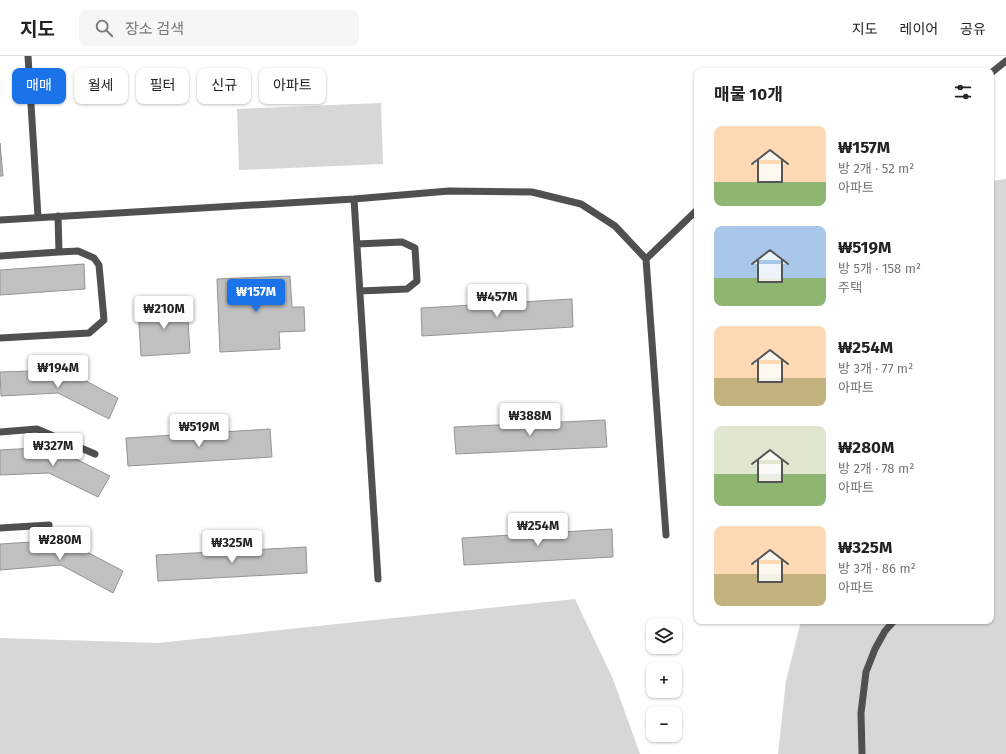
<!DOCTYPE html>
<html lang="ko">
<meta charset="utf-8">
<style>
body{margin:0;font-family:"Fira Sans","Noto Sans KR",sans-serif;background:#f6f6f6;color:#222;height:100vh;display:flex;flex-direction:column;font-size:15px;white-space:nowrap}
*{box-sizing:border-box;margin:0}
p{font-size:13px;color:#767676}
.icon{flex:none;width:22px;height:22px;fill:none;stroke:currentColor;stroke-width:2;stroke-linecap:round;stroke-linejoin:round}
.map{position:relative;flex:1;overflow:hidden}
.details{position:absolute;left:694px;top:12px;width:300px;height:556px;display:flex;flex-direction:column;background:#fff;border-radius:8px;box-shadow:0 1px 3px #0004}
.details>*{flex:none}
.hud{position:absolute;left:12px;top:12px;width:380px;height:36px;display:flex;gap:8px}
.tools{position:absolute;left:646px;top:562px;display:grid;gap:8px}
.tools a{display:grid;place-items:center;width:36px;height:36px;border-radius:8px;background:#fff;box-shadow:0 1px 3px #0004;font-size:20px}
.price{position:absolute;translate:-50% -34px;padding:0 9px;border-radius:4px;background:#fff;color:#222;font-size:13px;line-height:26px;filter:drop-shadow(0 1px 2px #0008)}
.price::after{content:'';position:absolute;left:50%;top:24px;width:12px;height:9px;margin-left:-6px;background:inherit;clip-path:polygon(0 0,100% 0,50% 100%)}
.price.active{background:#1a73e8;color:#fff}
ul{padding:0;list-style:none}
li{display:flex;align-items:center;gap:12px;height:100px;padding:0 20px}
li span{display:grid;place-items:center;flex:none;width:112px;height:80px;border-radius:8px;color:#555}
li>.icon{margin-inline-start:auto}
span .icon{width:48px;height:48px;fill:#fffc;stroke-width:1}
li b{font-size:17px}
h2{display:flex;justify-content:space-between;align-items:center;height:48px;padding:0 20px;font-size:17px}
.tag{padding:0 14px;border-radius:8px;background:#fff;box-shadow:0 1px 3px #0004;font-size:14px;line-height:36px}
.tag.active{background:#1a73e8;color:#fff}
header{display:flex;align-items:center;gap:24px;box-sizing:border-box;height:56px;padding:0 20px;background:#fff;border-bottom:1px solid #e0e0e0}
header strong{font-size:19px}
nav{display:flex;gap:22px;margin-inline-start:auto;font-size:14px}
.search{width:280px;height:36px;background:#f6f6f6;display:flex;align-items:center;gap:10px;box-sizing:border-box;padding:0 14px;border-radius:8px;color:#767676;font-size:15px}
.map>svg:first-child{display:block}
</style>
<header>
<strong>지도</strong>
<div class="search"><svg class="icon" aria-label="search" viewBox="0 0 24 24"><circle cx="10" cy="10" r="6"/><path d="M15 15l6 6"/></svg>장소 검색</div>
<nav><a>지도</a><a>레이어</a><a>공유</a></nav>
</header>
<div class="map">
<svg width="1006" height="698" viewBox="0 0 1006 698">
<rect width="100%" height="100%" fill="#fff"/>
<path fill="#d7d7d7" d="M381 47 383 108 239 114 237 53Z
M1006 123V698H778L786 625 801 565H991V125Z
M575 543 613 623 640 698H0V582L158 587Z"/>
<path fill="#c0c0c0" stroke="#949494" d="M0 87 3 120H0Z
M84 208 85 233 0 239V214Z
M290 220 292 251H304L305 275 279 276 280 293 220 296 217 223Z
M572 243 573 271 422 280 421 252Z
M187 249 190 297 141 300 138 252Z
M65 314 118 342 109 363 58 337 1 340 0 316Z
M605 364 607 391 456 398 454 371Z
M270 373 272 401 128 410 126 382Z
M52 391 110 420 98 441 49 417 0 419V394Z
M612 473 613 501 464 509 462 482Z
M64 484 123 515 113 537 61 509 0 514V488Z
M306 491 307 517 158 525 156 499Z"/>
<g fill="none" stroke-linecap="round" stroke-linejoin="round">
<path stroke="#505050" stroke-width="7" d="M28 0 38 161
M991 17 1006 5
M354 143 378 523
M0 164 354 143 449 135 532 136 581 148 615 170 646 203 697 154
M357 188 402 186 415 192 417 225 407 233 360 235
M0 200 59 196 58 160
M646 203 666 479
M0 282 89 277 104 264 99 209 94 202 78 195 59 196
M0 376 37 373 95 398
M0 472 49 469
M862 698 861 657 866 616 875 593 885 575 894 565"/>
</g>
</svg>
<div class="tools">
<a><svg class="icon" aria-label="layers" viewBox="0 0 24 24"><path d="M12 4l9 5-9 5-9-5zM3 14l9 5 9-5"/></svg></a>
<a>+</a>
<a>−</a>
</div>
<b class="price active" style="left:256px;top:257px">₩157M</b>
<b class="price" style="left:497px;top:262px">₩457M</b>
<b class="price" style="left:164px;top:274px">₩210M</b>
<b class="price" style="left:58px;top:333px">₩194M</b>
<b class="price" style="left:530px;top:381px">₩388M</b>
<b class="price" style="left:199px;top:392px">₩519M</b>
<b class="price" style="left:53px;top:411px">₩327M</b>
<b class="price" style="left:538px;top:491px">₩254M</b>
<b class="price" style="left:60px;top:505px">₩280M</b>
<b class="price" style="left:232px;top:508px">₩325M</b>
<div class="hud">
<a class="tag active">매매</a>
<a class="tag">월세</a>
<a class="tag">필터</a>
<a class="tag">신규</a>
<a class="tag">아파트</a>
</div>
<section class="details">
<h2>매물 10개<svg class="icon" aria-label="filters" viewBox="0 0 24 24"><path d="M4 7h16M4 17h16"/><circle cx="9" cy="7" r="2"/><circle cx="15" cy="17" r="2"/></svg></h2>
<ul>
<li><span style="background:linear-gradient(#ffd9b3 70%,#8fb573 0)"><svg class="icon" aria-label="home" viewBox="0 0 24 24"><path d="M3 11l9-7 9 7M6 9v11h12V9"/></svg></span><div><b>₩157M</b><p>방 2개 · 52 m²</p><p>아파트</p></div></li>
<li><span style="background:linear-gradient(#a9c7e8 65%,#8fb573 0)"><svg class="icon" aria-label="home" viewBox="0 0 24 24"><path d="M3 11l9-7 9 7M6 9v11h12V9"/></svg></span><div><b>₩519M</b><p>방 5개 · 158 m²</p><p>주택</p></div></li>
<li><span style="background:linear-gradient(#ffd9b3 65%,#c2b280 0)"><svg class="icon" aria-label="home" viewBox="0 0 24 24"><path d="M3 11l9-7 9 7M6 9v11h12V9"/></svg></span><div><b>₩254M</b><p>방 3개 · 77 m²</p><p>아파트</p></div></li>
<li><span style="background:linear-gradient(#dfe7d0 60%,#8fb573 0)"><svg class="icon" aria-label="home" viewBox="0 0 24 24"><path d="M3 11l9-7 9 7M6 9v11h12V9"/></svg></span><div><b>₩280M</b><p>방 2개 · 78 m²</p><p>아파트</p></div></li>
<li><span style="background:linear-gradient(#ffd9b3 60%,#c2b280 0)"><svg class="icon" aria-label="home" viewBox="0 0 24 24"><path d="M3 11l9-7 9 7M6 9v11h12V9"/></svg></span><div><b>₩325M</b><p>방 3개 · 86 m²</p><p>아파트</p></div></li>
</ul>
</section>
</div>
